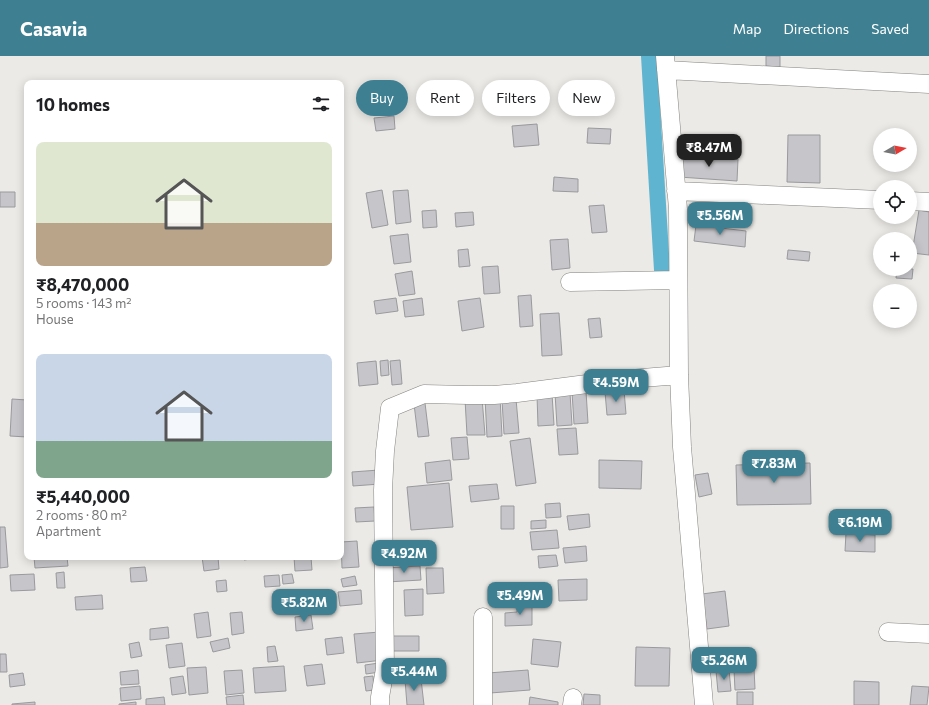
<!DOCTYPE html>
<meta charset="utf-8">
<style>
body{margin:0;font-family:Commissioner,sans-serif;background:#f2f2f2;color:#202124;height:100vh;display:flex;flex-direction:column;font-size:15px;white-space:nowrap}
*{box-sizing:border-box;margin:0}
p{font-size:13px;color:#757577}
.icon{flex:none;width:22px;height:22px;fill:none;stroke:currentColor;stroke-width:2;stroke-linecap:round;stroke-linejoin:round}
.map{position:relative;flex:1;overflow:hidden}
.details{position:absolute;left:24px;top:24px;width:320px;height:480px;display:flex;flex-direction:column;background:#fff;border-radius:8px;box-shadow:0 2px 10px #0003}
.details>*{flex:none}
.hud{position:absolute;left:356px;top:24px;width:380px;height:36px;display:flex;gap:8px}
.needle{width:26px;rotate:80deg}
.controls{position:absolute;left:873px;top:72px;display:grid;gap:8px}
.controls a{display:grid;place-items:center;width:44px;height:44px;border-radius:50%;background:#fff;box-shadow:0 2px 10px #0003;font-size:20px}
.price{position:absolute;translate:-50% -34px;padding:0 9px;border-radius:8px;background:#3e8092;color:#fff;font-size:13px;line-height:26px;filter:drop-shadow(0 1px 2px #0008)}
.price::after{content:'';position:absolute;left:50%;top:24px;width:12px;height:9px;margin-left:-6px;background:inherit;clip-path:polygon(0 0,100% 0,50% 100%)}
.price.current{background:#222;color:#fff}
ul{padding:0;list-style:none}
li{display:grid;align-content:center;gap:8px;height:212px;padding:0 12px}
li span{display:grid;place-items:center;height:124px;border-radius:8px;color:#555}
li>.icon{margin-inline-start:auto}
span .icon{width:72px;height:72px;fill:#fffc;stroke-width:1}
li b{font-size:17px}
h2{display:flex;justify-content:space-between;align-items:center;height:48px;padding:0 12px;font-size:17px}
.pill{padding:0 14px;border-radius:18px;background:#fff;box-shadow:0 2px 10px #0003;font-size:14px;line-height:36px}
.pill.current{background:#3e8092;color:#fff}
header{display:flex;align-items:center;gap:24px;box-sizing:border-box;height:56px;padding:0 20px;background:#3e8092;color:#fff}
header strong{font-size:19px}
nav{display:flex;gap:22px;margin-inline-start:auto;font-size:14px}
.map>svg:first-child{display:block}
</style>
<header>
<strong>Casavia</strong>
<nav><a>Map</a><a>Directions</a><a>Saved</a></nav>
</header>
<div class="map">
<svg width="929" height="649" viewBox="0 0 929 649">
<rect width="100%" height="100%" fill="#eceae6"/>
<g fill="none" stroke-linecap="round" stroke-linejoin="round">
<path stroke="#5fb4d0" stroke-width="16" d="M649 0 662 214"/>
</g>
<path fill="#c6c6ca" stroke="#9a9a9e" d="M766 0H780V11L766 10Z
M394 60 395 73 376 75 374 62Z
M537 68 539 89 514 91 512 70Z
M588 72 611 73 610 88 587 87Z
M788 79H820V127L787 126Z
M680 100 738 103 737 125 679 121Z
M554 121 578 123V136L553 135Z
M382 134 388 169 372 172 366 137Z
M408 134 411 166 396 168 393 135Z
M0 136H15V151H0Z
M604 149 607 176 592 177 589 150Z
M436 154 437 171 423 172 422 155Z
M919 154 929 156V199L912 197Z
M473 156 474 169 456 171 455 157Z
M696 169 746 175 745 191 694 185Z
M408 178 411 206 394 208 390 180Z
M568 183 570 212 552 214 550 184Z
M468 193 470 210 459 211 458 194Z
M788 194 810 196 809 205 787 203Z
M498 210 500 237 484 238 482 211Z
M897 213H913L912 223 896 222Z
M412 215 415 238 399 240 395 218Z
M531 239 533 270 520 271 518 240Z
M396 242 398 255 376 258 374 245Z
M422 242 424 259 405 261 403 245Z
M480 242 484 271 462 275 458 245Z
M559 257 562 299 542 300 540 258Z
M600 262 602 281 590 282 588 263Z
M388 304 389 319 381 320 380 305Z
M400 304 402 328 392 329 390 305Z
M376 305 378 328 359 330 357 307Z
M624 334 626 358 607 359 605 336Z
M586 335 588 367 574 368 572 336Z
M555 337H570L572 369 557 370Z
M552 338 554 369 538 370 537 339Z
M500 341 502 380 487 381 485 342Z
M482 342 485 379H467L465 343Z
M12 343 27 344V381L10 380Z
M516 343 519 377 504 378 502 344Z
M425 347 429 380 418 381 414 348Z
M576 372 578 398 559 399 557 373Z
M467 381 469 403 453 404 451 382Z
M530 382 536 427 516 430 510 385Z
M450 404 452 424 427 427 425 407Z
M599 404 642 405 641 433 599 432Z
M810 407 811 448 737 449 736 409Z
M379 414 380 428 353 430 352 416Z
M708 417 712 438 699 441 695 419Z
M449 427 453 471 411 474 407 431Z
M497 428 499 443 471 446 469 430Z
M560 447 561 461 546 462 545 448Z
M501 450H514V473H501Z
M374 451 375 465 356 466 355 452Z
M589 458 590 471 569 474 567 460Z
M546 464V472L531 473V465Z
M0 471H5L8 511 0 512Z
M557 474 559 492 532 494 530 476Z
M846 477 875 479V496L845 495Z
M357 485 359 511 342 512 341 486Z
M586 490 587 505 565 507 563 492Z
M405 494 433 495V507L405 506Z
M556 499 558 510 539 512 538 500Z
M34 501H67L68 510 35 512Z
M202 501H218L219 513 204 515Z
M244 501H264L244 504Z
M294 501H311L312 514 295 515Z
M420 510 421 524 387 526 386 512Z
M145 511 147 525 131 526 130 512Z
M426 512H443L444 537 427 538Z
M64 516 65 532H57L56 517Z
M34 518 35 534 11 535 10 519Z
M292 518 294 527 283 528 282 519Z
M279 519 280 530 265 531 264 520Z
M355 520 357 529 343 531 341 523Z
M587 523V544L559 545 558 524Z
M226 524 227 535 217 536 216 525Z
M423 533V559L405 560 404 534Z
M361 534 362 548 340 550 338 536Z
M725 535 729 570 707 573 702 538Z
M102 539 103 553 76 554 75 541Z
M532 547V569L505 570V557L517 556V548Z
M208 556 211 580 197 582 194 558Z
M242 556 244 577 232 579 230 557Z
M311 559 313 573 296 575 295 561Z
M168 571 169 582 150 584V573Z
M380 576 383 604 357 607 354 578Z
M386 580H419V595H386Z
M342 581 344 597 327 599 325 583Z
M228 582 230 592 213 596 210 586Z
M533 583 561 586 558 611 531 608Z
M139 586 142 600 131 602 129 588Z
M182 587 185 610 169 612 166 589Z
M275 590 278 605 268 606 267 591Z
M636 591 670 592 669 630H635Z
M0 598H6L7 616H0Z
M379 607 380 616 366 618 365 609Z
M322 608 325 628 307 630 304 610Z
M284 610 286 635 255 637 253 612Z
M206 611 208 637 189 639 187 612Z
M754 612 755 633 735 634 734 614Z
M138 614 139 628 121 629 120 616Z
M242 614 244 637 226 639 224 615Z
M528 614 530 634 490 637 488 617Z
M729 614 731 635 718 636 716 615Z
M23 617 25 629 10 631 9 619Z
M183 620 186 637 172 639 170 622Z
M373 620 374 634 366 635 364 621Z
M421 623 424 649H407L405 624Z
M854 625 879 626V649H854Z
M140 630 141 643 121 645 120 632Z
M912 630 929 631 927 649H910Z
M737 636H753V649H737Z
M584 638 600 639V649H583Z
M243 639 244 649H227L226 641Z
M164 641 165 649H146V643Z
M530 641 558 646V649H529Z
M35 646V649H12V648Z
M136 646V649H119V648Z"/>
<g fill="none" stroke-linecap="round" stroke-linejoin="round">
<defs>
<path id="street" d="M665 0 678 153 679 319 682 391 704 649
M666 14 929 28
M676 135 880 144
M910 145 929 146
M570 226 678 224
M483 561V649
M888 576 929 578
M380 649V641L385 613 383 434 385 395 390 352 424 338 468 339H494L517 337 618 324 679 319
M572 649 573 642"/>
</defs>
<use href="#street" stroke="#84837f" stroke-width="19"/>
<use href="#street" stroke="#fff" stroke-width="18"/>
</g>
</svg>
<div class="controls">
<a><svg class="needle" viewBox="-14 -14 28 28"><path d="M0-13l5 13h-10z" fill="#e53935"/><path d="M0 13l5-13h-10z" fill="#757577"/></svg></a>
<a><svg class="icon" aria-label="locate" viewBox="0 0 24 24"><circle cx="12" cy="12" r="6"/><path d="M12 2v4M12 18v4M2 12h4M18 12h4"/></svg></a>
<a>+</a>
<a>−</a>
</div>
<b class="price current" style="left:709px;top:112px">₹8.47M</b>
<b class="price" style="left:720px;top:180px">₹5.56M</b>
<b class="price" style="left:616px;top:347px">₹4.59M</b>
<b class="price" style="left:774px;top:428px">₹7.83M</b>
<b class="price" style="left:860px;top:487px">₹6.19M</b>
<b class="price" style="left:404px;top:518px">₹4.92M</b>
<b class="price" style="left:520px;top:560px">₹5.49M</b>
<b class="price" style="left:304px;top:567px">₹5.82M</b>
<b class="price" style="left:724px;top:625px">₹5.26M</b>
<b class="price" style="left:414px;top:636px">₹5.44M</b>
<div class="hud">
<a class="pill current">Buy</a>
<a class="pill">Rent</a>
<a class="pill">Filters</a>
<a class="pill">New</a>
</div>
<section class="details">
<h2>10 homes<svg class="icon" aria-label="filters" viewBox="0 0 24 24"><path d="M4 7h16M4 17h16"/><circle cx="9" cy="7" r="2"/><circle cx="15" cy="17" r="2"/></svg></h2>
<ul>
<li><span style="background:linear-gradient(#dfe7d0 65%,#b9a48a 0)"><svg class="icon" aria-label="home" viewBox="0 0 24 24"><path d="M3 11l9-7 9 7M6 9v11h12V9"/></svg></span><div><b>₹8,470,000</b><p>5 rooms · 143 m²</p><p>House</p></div></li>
<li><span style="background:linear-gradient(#c9d6e8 70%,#7fa58c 0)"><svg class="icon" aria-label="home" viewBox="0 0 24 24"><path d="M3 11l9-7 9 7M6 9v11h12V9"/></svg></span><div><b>₹5,440,000</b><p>2 rooms · 80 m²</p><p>Apartment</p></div></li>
</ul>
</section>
</div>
